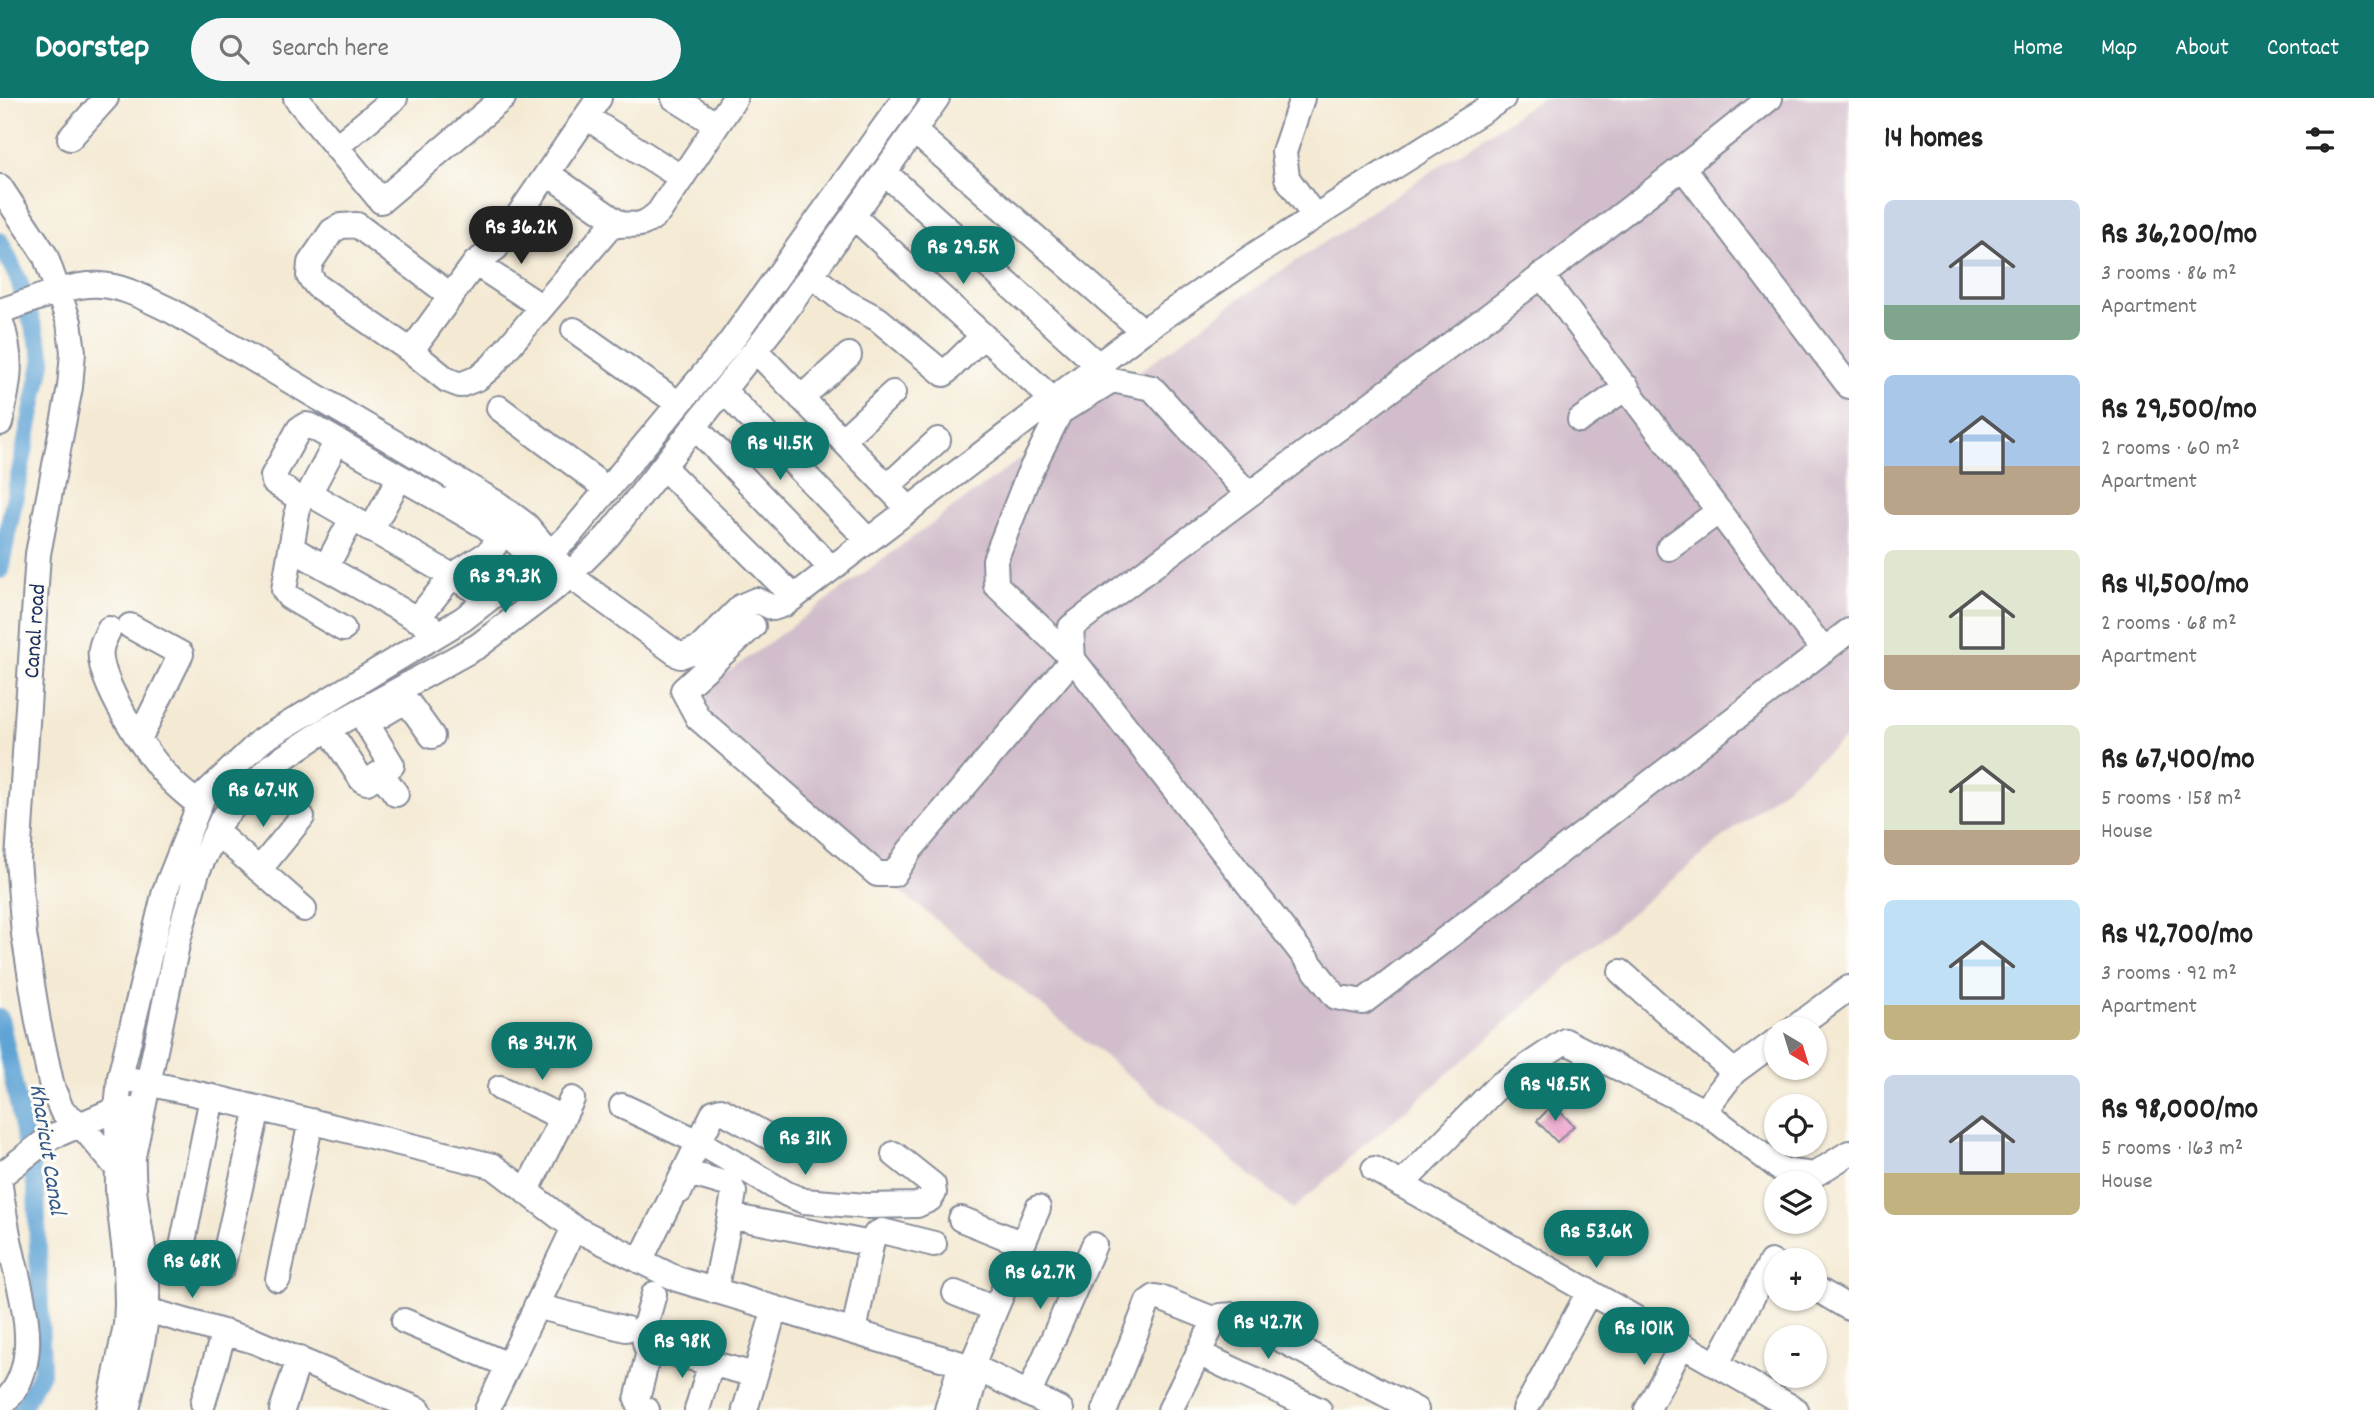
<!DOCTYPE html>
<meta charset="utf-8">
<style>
body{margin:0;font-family:Dekko,sans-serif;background:#f6f6f6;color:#222;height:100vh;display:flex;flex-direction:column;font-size:26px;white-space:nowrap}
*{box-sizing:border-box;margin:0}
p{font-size:23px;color:#767676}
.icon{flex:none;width:38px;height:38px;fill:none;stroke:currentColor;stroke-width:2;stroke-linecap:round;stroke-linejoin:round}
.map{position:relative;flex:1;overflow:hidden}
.panel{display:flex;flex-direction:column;background:#fff;width:525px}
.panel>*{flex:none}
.needle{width:46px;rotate:142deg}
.buttons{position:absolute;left:1764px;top:919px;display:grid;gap:14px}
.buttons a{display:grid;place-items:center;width:63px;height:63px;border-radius:50%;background:#fff;box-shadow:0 2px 5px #0004;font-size:35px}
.price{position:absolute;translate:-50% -60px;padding:0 16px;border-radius:24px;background:#0f766e;color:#fff;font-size:23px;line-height:46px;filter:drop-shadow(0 2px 4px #0008)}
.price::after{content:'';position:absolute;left:50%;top:42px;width:21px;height:16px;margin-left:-10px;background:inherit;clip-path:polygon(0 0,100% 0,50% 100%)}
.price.on{background:#222;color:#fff}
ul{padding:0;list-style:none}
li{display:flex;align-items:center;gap:21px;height:175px;padding:0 35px}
li span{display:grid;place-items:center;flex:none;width:196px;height:140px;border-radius:10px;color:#555}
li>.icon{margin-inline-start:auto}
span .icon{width:84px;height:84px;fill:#fffc;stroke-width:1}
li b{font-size:30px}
h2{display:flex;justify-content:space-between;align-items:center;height:84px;padding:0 35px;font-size:30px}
header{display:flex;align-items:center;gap:42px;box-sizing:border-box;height:98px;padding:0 35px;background:#0f766e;color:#fff}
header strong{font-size:33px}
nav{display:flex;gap:38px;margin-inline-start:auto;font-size:24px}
.search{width:490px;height:63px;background:#f6f6f6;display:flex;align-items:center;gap:18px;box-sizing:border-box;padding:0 24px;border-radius:38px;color:#767676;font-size:26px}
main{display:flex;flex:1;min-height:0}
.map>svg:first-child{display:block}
</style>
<header>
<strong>Doorstep</strong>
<div class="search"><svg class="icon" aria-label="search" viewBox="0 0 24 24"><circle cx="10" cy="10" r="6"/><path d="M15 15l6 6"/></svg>Search here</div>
<nav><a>Home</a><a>Map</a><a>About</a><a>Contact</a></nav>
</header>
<main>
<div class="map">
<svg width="1849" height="1312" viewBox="0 0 1849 1312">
<rect width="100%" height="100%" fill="#fdfcf7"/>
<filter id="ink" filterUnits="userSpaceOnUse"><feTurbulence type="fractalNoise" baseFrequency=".0143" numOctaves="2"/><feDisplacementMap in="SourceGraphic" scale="14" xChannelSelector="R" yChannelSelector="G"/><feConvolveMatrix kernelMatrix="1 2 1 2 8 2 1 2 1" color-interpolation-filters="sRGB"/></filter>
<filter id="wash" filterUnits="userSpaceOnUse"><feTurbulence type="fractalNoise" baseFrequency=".00686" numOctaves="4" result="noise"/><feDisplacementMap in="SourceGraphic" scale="28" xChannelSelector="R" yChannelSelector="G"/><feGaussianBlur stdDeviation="1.57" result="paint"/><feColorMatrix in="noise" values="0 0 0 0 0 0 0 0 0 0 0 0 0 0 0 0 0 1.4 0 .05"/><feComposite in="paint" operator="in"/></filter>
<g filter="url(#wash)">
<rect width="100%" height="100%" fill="#f4ead4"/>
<path fill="#d1bdcb" d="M1542 0H1849V637L1628 818 1293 1111 773 690 693 600 1240 200Z"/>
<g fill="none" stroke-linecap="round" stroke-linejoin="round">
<path stroke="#61a4d6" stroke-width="18" d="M0 143 19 183 43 260 0 472
M0 920 36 1091 42 1273 21 1312"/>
</g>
<g id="blocks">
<path fill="#eea5cd" d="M1553 1006 1574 1028 1557 1044 1537 1023Z"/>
</g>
</g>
<g filter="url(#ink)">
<use href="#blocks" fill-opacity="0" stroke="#888c99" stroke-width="2"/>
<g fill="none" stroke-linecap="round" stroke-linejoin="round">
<defs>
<path id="minor" d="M296 0 381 103 503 0
M599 0 496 150 475 165 411 253 447 282 460 287 478 280 492 268 610 129C633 121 636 136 659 114L735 0
M674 0 717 27
M1302 0 1284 54 1287 80 1315 119
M1770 0C1542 183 1305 354 1071 529L1073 561 1336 899 1363 904 1849 533
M586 19 682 80
M914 33 1143 233
M70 40 106 0
M337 48 395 0
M1683 70 1849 288
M884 74 1097 266
M548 76 620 126
M0 89 45 157 69 224 73 254 70 289 38 456 18 762 24 836 38 924 52 989 62 1013 80 1026 118 1071
M853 118 1052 301
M475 165 542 209
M811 177 844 203 878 221 944 276 983 238
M1541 177 1824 553
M0 213C30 204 69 185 100 187 125 188 150 203 172 213L498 406 526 427 569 477 680 558 700 550 742 508 756 502 773 510 785 506 1143 233 1259 154 1503 0
M0 221C14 263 9 284 0 325
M574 232 679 306
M755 252 909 411
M411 253 317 188 309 178 310 165 332 133 341 128 357 127 450 197
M724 293 868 442
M801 300 849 257
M499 310 607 391
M1580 322 1627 289
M695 329 831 470
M842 342 893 295
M337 343 312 390V397L452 478 488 501
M663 369 794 499
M887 389 938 342
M455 398 494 424 546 472
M371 432 400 379
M291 450 431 529
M1669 450 1719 413
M326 469 352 421
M130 528 181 556 139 641
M753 528 683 592 698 620 877 776H894L910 752 1073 561 996 487 995 462 1028 378 1060 314 1112 282 1152 290 1248 396
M109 531C106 538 102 544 101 551 96 581 146 656 167 678 176 689 189 698 199 707
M343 531 289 499 284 492 299 404 297 399 274 384 273 378 299 331 306 327 311 328 487 429 494 436 495 447 490 454 452 478 417 521
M380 618 402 605 409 606 432 638
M337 644 362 682 367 684 392 667 367 626
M381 675 396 696
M216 734 304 811
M259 772 302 719
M1621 874 1734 974
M1793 931 1849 890
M133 982 212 999 493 1068 574 1130 677 1181 978 1271 1061 1312
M500 990 563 1020
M622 1008 699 1044 787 1096 804 1103 866 1108 917 1107 930 1101 934 1095 933 1087 894 1056
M1704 1013 1734 974 1776 943
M1374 1071 1796 1312
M0 1078 49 1040 117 1011 131 1012
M1401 1087 1498 988 1565 943 1704 1013 1783 1073 1814 1077 1849 1055
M0 1088C3 1109 6 1130 11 1151 22 1201 46 1269 0 1308
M680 1093 686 1080 692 1076 730 1087 734 1094 730 1118
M526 1094 572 1001
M961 1121 1023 1146
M183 1144 212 999
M640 1163 714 1014 721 1012 789 1050
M222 1170 258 1010
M278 1181 311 1023
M1815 1190 1849 1210
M715 1193 730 1118 871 1146
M955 1195 995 1211
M654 1196 643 1235 646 1248 755 1277
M536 1208 626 1231
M147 1212 254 1243 419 1312
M404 1223 508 1267
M854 1234 872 1142 876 1136 882 1133 934 1146
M1198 1255 1319 1312
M1716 1267 1771 1164 1776 1167
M971 1269 1038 1110
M1029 1296 1094 1147
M203 1305 224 1234
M109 1312 126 1227 127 1206 126 1164 118 1095 117 1011 120 979 165 793 203 698 262 642 463 521 566 441 729 246 905 0
M127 1312C136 1271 149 1228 147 1186 145 1143 131 1101 133 1058L178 842 197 774 222 721 271 668 324 633 478 548 560 486 608 438 782 218 937 0
M282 1312 299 1261
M487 1312 574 1130
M647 1312 641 1310 637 1302 650 1249
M697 1312 711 1265
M745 1312 775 1210
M947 1312 961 1266
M966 1312 978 1271
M1105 1312 1148 1204 1155 1199 1160 1200 1215 1222
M1170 1312 1215 1222 1220 1218 1234 1217 1416 1312
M1525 1312 1589 1194
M1647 1312 1682 1247"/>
</defs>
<use href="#minor" stroke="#888c99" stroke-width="28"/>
<use href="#minor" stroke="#fff" stroke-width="24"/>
</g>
</g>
<g text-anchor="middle" stroke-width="6" stroke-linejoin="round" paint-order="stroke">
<g font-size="23" fill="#1b2f5e" stroke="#fdfcf7">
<text transform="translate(33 533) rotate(-86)" y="8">Canal road</text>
</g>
<g font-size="24" font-style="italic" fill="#345888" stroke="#fdfcf7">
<text transform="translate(49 1051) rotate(81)" y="8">Kharicut Canal</text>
</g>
</g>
</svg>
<div class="buttons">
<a><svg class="needle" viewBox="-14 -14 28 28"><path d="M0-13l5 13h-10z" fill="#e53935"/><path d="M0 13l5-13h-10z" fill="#767676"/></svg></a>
<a><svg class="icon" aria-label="locate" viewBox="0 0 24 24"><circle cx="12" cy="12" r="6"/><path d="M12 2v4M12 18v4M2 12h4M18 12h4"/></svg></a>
<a><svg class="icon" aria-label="layers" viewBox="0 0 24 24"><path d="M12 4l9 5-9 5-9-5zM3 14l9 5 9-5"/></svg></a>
<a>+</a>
<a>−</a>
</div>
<b class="price on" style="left:521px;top:168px">Rs 36.2K</b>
<b class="price" style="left:963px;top:188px">Rs 29.5K</b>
<b class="price" style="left:780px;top:384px">Rs 41.5K</b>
<b class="price" style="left:505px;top:517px">Rs 39.3K</b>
<b class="price" style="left:263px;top:731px">Rs 67.4K</b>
<b class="price" style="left:542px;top:984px">Rs 34.7K</b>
<b class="price" style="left:1555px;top:1025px">Rs 48.5K</b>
<b class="price" style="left:805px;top:1079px">Rs 31K</b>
<b class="price" style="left:1596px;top:1172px">Rs 53.6K</b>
<b class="price" style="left:192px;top:1202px">Rs 68K</b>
<b class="price" style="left:1040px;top:1213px">Rs 62.7K</b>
<b class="price" style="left:1268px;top:1263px">Rs 42.7K</b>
<b class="price" style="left:1644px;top:1269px">Rs 101K</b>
<b class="price" style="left:682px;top:1282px">Rs 98K</b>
</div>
<section class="panel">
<h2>14 homes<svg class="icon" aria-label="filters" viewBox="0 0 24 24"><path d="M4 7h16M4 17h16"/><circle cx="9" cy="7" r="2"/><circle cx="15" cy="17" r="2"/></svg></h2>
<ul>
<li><span style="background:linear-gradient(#c9d6e8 75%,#7fa58c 0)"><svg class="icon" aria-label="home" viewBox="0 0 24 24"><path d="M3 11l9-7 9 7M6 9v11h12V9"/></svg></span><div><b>Rs 36,200/mo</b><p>3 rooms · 86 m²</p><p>Apartment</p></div></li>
<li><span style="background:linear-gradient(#a9c7e8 65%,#b9a48a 0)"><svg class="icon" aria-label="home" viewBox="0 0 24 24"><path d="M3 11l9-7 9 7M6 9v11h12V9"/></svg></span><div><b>Rs 29,500/mo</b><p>2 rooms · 60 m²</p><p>Apartment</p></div></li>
<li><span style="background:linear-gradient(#dfe7d0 75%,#b9a48a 0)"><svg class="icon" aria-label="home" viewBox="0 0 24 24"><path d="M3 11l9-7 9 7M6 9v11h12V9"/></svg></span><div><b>Rs 41,500/mo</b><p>2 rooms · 68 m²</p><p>Apartment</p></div></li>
<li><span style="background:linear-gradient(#dfe7d0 75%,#b9a48a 0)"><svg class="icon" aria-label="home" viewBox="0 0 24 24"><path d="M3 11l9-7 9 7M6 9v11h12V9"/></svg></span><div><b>Rs 67,400/mo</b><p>5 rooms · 158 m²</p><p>House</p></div></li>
<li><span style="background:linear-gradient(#bfe0f5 75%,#c2b280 0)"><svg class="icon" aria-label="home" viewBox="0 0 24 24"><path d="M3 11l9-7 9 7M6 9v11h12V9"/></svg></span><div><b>Rs 42,700/mo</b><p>3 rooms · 92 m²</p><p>Apartment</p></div></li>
<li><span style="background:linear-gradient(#c9d6e8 70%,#c2b280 0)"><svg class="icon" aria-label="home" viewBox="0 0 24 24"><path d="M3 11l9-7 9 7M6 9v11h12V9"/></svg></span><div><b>Rs 98,000/mo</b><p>5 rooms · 163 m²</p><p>House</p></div></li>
</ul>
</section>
</main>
